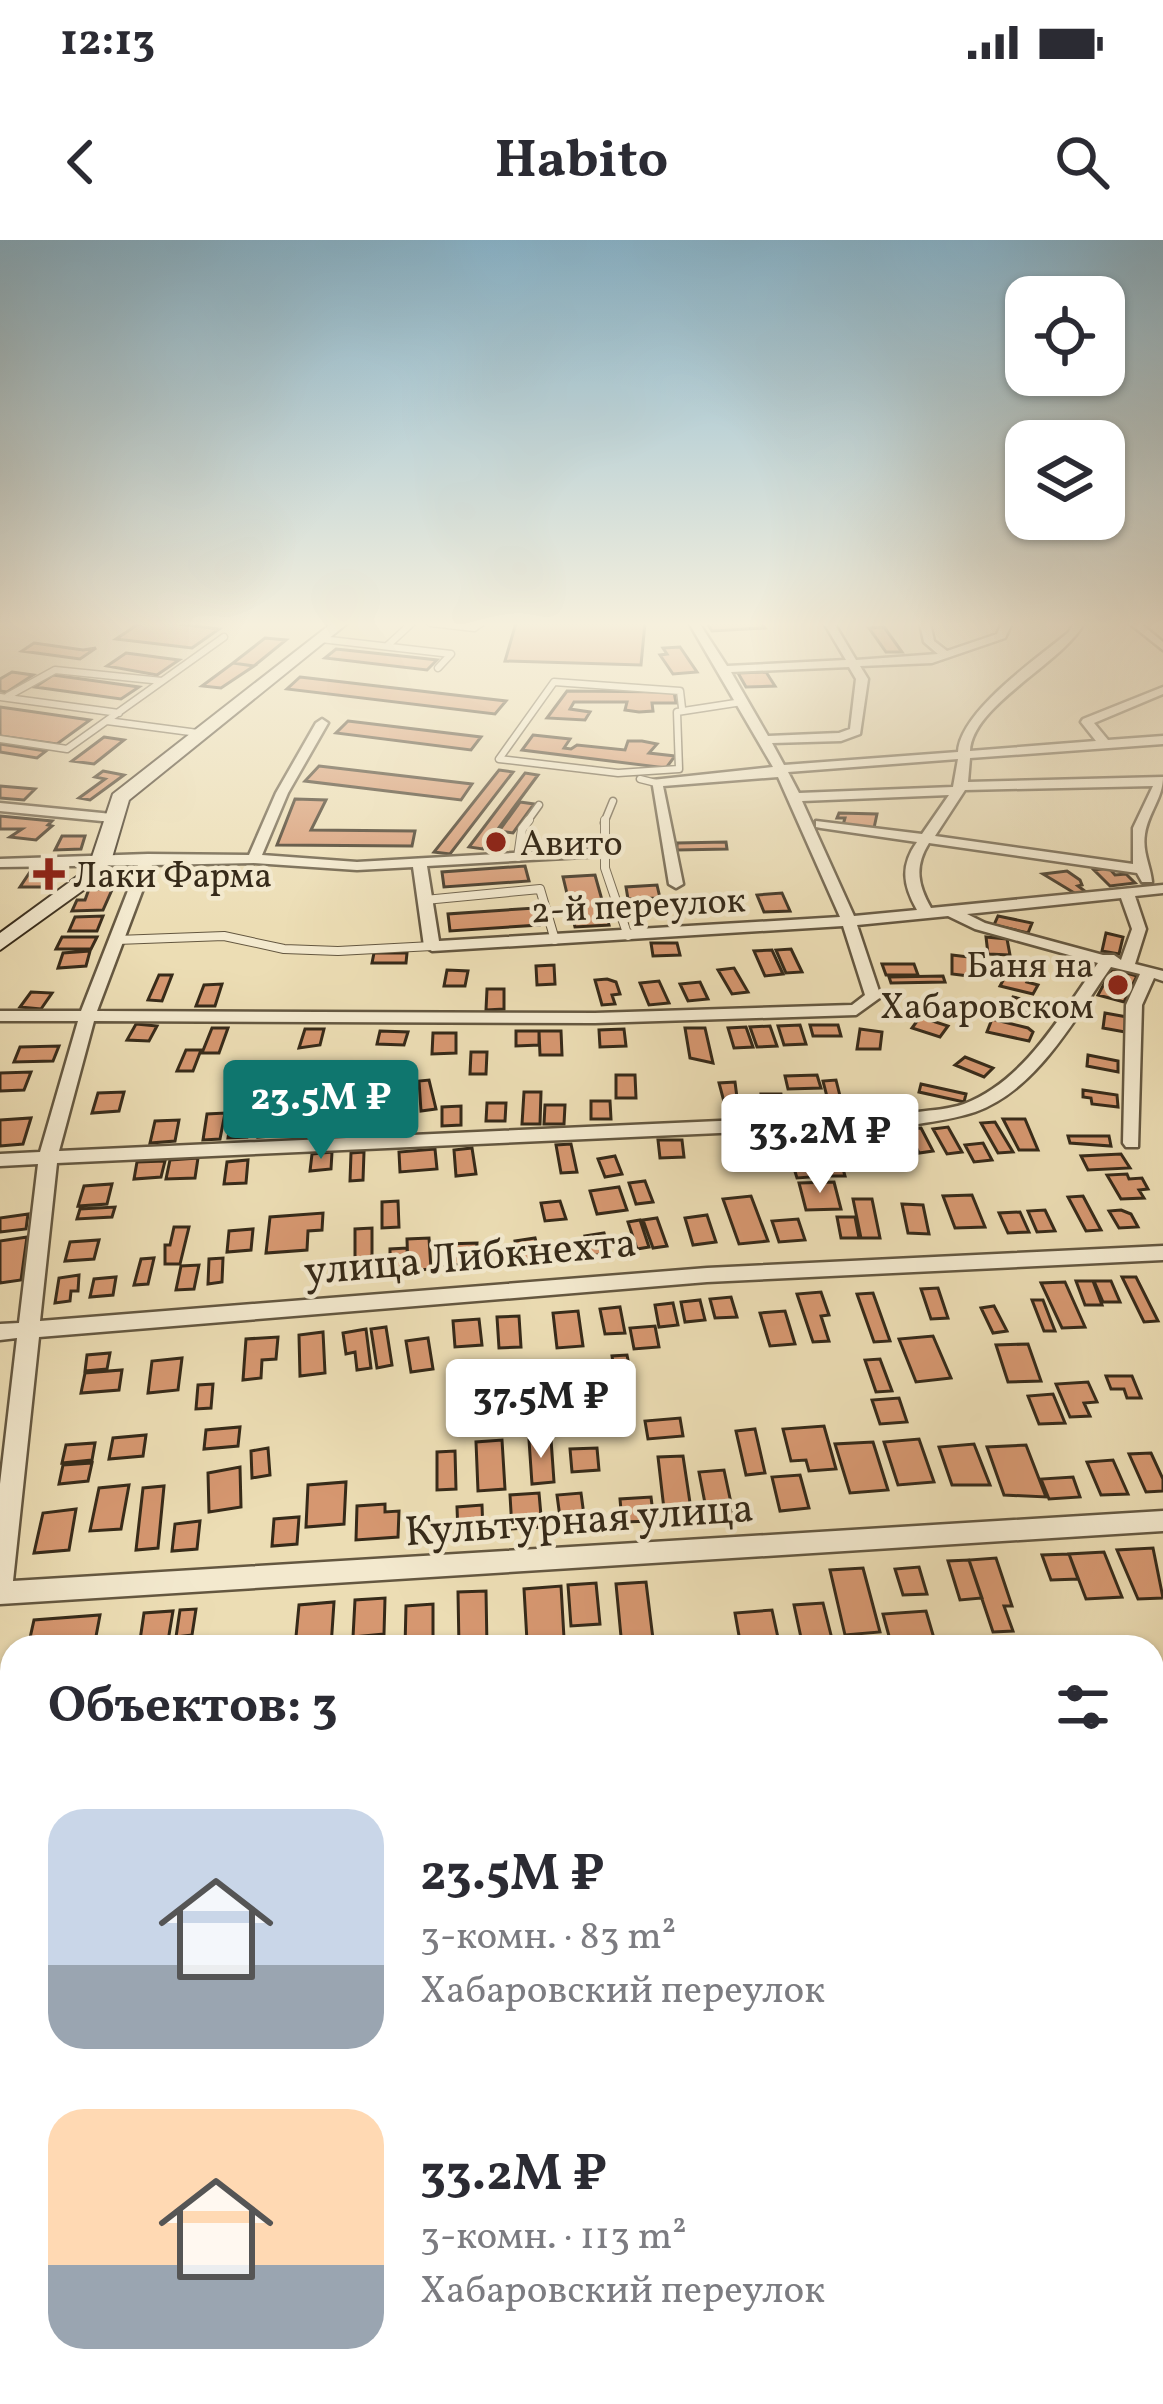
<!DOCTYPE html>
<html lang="ru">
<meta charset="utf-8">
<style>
body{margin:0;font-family:Vollkorn,serif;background:#f7f7f7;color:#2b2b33;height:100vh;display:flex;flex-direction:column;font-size:45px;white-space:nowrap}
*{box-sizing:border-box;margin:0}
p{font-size:39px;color:#7c7c81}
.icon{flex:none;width:66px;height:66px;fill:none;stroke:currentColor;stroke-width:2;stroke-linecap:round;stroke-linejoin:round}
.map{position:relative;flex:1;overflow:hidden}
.sheet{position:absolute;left:0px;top:1395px;width:1164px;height:771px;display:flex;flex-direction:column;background:#fff;border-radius:36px 36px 0 0;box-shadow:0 3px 9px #0004}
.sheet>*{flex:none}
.buttons{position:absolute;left:1005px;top:36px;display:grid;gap:24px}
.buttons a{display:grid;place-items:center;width:120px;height:120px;border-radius:24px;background:#fff;box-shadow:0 3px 9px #0004;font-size:60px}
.price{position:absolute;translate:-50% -102px;padding:0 27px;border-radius:12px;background:#fff;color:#222;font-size:39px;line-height:78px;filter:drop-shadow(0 3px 6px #0008)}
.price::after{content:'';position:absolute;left:50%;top:72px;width:36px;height:27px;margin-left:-18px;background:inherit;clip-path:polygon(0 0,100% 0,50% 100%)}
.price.active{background:#0f766e;color:#fff}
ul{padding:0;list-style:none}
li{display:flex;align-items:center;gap:36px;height:300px;padding:0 48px}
li span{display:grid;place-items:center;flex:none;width:336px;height:240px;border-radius:36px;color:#555}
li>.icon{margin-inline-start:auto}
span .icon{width:144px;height:144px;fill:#fffc;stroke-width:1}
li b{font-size:51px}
h2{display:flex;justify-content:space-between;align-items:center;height:144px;padding:0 48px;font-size:51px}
.status{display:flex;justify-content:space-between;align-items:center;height:84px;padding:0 60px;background:#fff;direction:ltr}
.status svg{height:33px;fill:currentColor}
header{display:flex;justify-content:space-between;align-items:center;height:156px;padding:0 48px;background:#fff;font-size:54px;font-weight:700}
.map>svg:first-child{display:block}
</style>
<div class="status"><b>12:13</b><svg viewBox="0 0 49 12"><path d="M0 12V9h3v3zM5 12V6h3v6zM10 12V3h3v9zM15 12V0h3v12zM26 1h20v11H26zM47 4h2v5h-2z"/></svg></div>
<header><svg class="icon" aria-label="back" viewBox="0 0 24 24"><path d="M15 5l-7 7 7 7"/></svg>Habito<svg class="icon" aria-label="search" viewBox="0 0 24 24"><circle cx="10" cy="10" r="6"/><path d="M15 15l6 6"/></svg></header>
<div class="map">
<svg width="1163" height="2164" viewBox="0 0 1163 2164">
<rect width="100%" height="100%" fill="#ecddb4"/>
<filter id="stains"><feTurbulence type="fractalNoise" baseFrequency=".00167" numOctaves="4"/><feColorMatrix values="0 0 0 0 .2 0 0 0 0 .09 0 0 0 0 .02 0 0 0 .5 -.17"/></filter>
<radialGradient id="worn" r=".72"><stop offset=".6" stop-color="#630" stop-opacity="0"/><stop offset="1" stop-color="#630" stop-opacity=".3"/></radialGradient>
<path fill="#d69770" stroke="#362a19" stroke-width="3" d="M140 383H171L219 389 192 408 116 399Z
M516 383H645L641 425 505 421Z
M707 383H761L765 388 712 391Z
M884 387 902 412H886L869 388Z
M265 398 286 400 254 426 233 423Z
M34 403 83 410 96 408 80 419 22 411Z
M680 407 697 432 673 434 660 415 667 414 663 408Z
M336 409 411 417 437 420 427 430 325 418Z
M126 413 179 420 157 435 107 426Z
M233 423 254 426 221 448 202 446Z
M12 432 33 435 7 452 0 451V439Z
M766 432 775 446 746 447 738 433Z
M53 435 139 447 121 459 35 447Z
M300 437 506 461 495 474 287 449Z
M567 451 674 452 676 463H652L653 471 639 472 625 470 627 462H574L570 469 590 472 585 480 547 478Z
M0 467 90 480 57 504 0 496Z
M348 481 481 497 471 510 336 493Z
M533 495 570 499 564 508 571 509 577 505 625 510 628 501H642L657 504 649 513 675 516 666 528 522 510Z
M104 497 124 500 94 524 72 521Z
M0 504 46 511 37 518 0 512Z
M319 526 472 544 461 560 305 541Z
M499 530 513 532 450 614 434 612Z
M103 531 124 535 90 560 79 558 105 539 95 537Z
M525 533 538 535 483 609 469 607Z
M0 546 35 549 24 560 0 558Z
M295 559 326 560 311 590 415 591 412 606 277 605Z
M520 562 534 564 513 593 499 591Z
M839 573 877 574 874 588 843 585 845 578H837Z
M0 576 52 581 48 585 52 586 36 600 10 597 22 589H0Z
M62 596H85L81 609 55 610Z
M726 602 727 609 677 610V603Z
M525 626 529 641 444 647 442 632Z
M1109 628 1115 635 1126 634 1135 643 1110 646 1094 630Z
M1067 631 1080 640 1082 645 1078 646 1086 652 1076 654 1043 634Z
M30 632H55L46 647H20Z
M595 635 609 685 575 687 563 637Z
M103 643H115L103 670 72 671 77 660H85L89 649H100Z
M657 645 660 658 628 659 626 647Z
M782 653 790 671 764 672 757 655Z
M535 668 539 685 450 691 448 674Z
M103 676 97 691H69L75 677Z
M998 676 1032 683 1028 693 994 685Z
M1106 693 1123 697 1119 714 1102 711Z
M62 697H97L91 709H56Z
M986 697 1007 699 1010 715 988 714Z
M651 703H677L680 715 653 716Z
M791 709 802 732 786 733 776 710Z
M772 710 783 734 765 736 754 711Z
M90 711 86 726 58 728 63 713Z
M374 713H407L406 723H372Z
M952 715 969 717V736L952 734Z
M882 724H914L918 735H886Z
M554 725 555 744 537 745 536 726Z
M1011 726 1033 732 1027 742 1038 745 1033 754 1000 746Z
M734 728 748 752 732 754 718 730Z
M1112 729 1137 736 1124 762 1098 755Z
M447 730 468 731 465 746H444Z
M159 735H172L162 761 148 760Z
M943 736 945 742 891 743 889 737Z
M607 739 616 742 620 754 612 755 615 764 602 765 595 740Z
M659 741 669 763 649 765 640 743Z
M700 742 708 759 688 761 680 744Z
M222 744 215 766H196L204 745Z
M487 749H504V769L486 770Z
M31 752 52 753 41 769 20 767Z
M1013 757 1057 767 1053 778 1009 767Z
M1105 773 1127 777 1125 792 1103 788Z
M920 777 948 786 940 797 912 788Z
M992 779 1028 788 1033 792 1029 801 987 792Z
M136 784 157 786 149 801 127 800Z
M800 785 806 804 784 805 778 786Z
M810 785H838L841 796H813Z
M770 786 777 806 757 807 750 787Z
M746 787 753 807 734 808 728 788Z
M212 788H228L219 813H202Z
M685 788H705L713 823 690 818Z
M305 789H324L320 805 299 808Z
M624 789 626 806 600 807 599 790Z
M860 789 882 792 880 809H857Z
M380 791 408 792 404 805 377 804Z
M516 791H539V805L516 806Z
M539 791H561L562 815H540Z
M433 793H456V813L432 814Z
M59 806 53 821 14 822 20 807Z
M186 810H201L193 831H177Z
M471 812H487L486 834H470Z
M1088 815 1118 821V832L1087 826Z
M965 817 993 828 984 837 955 825Z
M267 824H294L290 837H263Z
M323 825H353L350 839 319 838Z
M31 832 24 850 0 851V833Z
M616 835H635L636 858H616Z
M817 835 821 848 788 849 785 836Z
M337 840 335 857 307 859 309 841Z
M429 840 436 869 421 871 419 841Z
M836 840 845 876H832L823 841Z
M735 842 739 873H727L719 843Z
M921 844 966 854 964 862 919 852Z
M1083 850 1117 855 1118 867 1092 864 1091 858 1083 857Z
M124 852 119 871 92 873 98 853Z
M524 852H541L540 884H522Z
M761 854H781L784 878H764Z
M892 856 898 874 870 875 865 857Z
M364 861 365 889 350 890V862Z
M591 861H610L611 879H591Z
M487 863H506L505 881H486Z
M545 865H565L564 884H544Z
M461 866V885L442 886V867Z
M395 869 394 888 375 889 377 870Z
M251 870 247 897 228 898 232 871Z
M286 871 283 895 258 897 261 872Z
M225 873 220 899 203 900 207 874Z
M31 878 23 904 0 906V880Z
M1003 879H1025L1038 910H1019Z
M179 880 175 901 150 903 155 881Z
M995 882 1013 912 998 913 981 883Z
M948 887 962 912 947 914 933 889Z
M921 888 933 911 919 913 907 889Z
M884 892 893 911 855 914 847 896Z
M1068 896H1109L1111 906 1070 903Z
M803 899 811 937 797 938 785 900Z
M658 900H682L684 917 660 918Z
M743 900H765L769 918H747Z
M983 903 992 920 974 922 965 905Z
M571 904 577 932 561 933 556 905Z
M472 908 476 934 456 936 454 910Z
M435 909 437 929 400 932 399 912Z
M811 909H827L829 918H840L845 936H817Z
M332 912 331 929 310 931 312 914Z
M364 912 363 940 350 941 351 913Z
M1121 914 1130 928 1088 930 1081 916Z
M615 916 622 934 605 937 598 919Z
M198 918 195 938 166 939 170 920Z
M248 920 246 943 224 944 227 922Z
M165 921 161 937 134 939 137 922Z
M1127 934 1129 939 1142 938 1148 949 1139 950 1144 958 1121 959 1107 935Z
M645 941 653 962 636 964 629 943Z
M834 942 841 969 806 970 799 943Z
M112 944 107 964 78 966 84 946Z
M619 947 627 970 597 974 590 951Z
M972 955 985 987 955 988 943 956Z
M751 956 768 1001 739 1004 723 959Z
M1083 956 1101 990 1086 991 1068 957Z
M853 959H872L880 998H861Z
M398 961 399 987 382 988V962Z
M560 961 566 979 545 981 541 963Z
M902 964 923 965 929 994 908 993Z
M115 967 112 977 77 979 80 969Z
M1045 970 1055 991 1037 992 1028 971Z
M1121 970 1131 974 1138 987 1119 988 1109 971Z
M1020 972 1029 992 1008 993 999 973Z
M323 973 322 990 308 991 307 1010 266 1013 270 977Z
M28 974 26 989 0 992V978Z
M707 975 716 1002 693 1005 685 978Z
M837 977H855L859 998H841Z
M657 978 667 1006 653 1008 643 980Z
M798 979 805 1000 779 1002 772 981Z
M640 980 649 1007 637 1009 628 982Z
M174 987H189L180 1024H165V1005H170Z
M372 988V1025L355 1027V989Z
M253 989 251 1010 227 1012 229 991Z
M604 993 610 1013 591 1016 585 996Z
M27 997 21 1040 0 1043V1001Z
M429 998 431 1029 408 1031 407 999Z
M535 998 541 1020 520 1023 515 1001Z
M99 1000 94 1019 65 1021 70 1002Z
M477 1003 476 1024 445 1025 446 1004Z
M407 1008 408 1031 390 1032V1009Z
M154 1018 148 1044 134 1045 141 1019Z
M223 1018 222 1042 208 1044 209 1019Z
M199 1025 194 1049 176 1050 181 1026Z
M79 1035 78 1051H71L70 1061 55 1063 59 1038Z
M116 1037 113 1055 90 1057 94 1039Z
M1122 1037H1136L1158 1081 1144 1082Z
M1076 1041H1093L1102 1065H1085Z
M1094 1041H1111L1120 1062H1103Z
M1065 1042 1085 1087 1062 1088 1041 1043Z
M938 1048 948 1078 931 1079 921 1049Z
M821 1052 829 1075 821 1076 829 1101 813 1102 797 1054Z
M873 1053 890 1101 874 1102 857 1054Z
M731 1057 737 1077 715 1078 710 1059Z
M700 1060 705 1080 685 1082 681 1062Z
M1032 1060H1043L1055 1091H1044Z
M673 1063 678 1085 659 1087 655 1065Z
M994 1066 1007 1091 993 1093 981 1068Z
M620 1067 625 1093 605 1094 600 1069Z
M578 1071 583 1106 557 1108 553 1073Z
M785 1071 795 1104 770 1106 760 1073Z
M519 1076 521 1107 499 1108 497 1077Z
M479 1079 482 1105 455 1107 453 1081Z
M655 1086 659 1107 634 1109 630 1088Z
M386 1087 392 1125 377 1128 371 1089Z
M366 1089 371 1128 357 1130 355 1112 346 1114 343 1093Z
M323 1092 325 1133 300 1136 299 1095Z
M933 1096 951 1138 916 1142 899 1099Z
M278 1097 276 1119 262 1120 261 1138 243 1140 246 1099Z
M428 1098 433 1129 411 1132 406 1101Z
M1028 1104 1041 1141 1008 1142 996 1105Z
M110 1113 107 1129 85 1131 87 1115Z
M627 1115 631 1135 615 1136 612 1116Z
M182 1118 178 1150 148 1153 152 1121Z
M880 1119 892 1151 876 1152 865 1120Z
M587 1128 590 1151 571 1153 568 1130Z
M122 1130 119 1150 81 1153 85 1133Z
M1106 1136H1132L1141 1158H1127L1124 1149H1111Z
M1088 1142 1097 1162 1084 1163 1090 1176 1070 1177 1056 1144Z
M213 1144 211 1168 196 1169 198 1145Z
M1053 1154 1065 1183 1039 1184 1028 1156Z
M899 1158 907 1182 880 1184 872 1160Z
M680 1178 683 1196 648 1199 645 1181Z
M824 1186 836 1229 809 1231 806 1220 791 1221 783 1189Z
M240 1187 238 1206 204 1209 206 1190Z
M755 1189 765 1233 746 1235 736 1191Z
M146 1195 143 1216 109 1219 113 1198Z
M551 1199 554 1242 532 1244 529 1200Z
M919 1199 934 1242 898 1245 884 1202Z
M502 1200 505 1249 478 1251 476 1202Z
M873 1202 888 1250 850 1253 835 1204Z
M95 1203 92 1220 62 1223 66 1205Z
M974 1204 990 1245H952L939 1207Z
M1026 1205 1046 1257 1004 1255 987 1207Z
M268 1208 270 1235 252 1238 251 1211Z
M597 1208 599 1230 572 1232 570 1209Z
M455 1211 456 1249 437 1250V1212Z
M1151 1213 1163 1239V1251L1146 1252 1129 1214Z
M683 1216 692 1276 665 1278 658 1217Z
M1113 1220 1128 1254 1101 1255 1087 1222Z
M92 1223 88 1241 59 1244 63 1225Z
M240 1227 241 1267 209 1272 208 1233Z
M724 1230 734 1277 708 1279 699 1232Z
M800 1235 809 1268 780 1271 772 1237Z
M1073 1237 1080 1257 1049 1259 1041 1239Z
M346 1242 344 1284 306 1287 308 1245Z
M129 1245 121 1289 90 1291 99 1248Z
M164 1246 158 1308 136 1310 143 1248Z
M539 1253 542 1287 512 1289 510 1255Z
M581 1253 585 1283 561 1285 557 1255Z
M651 1257 654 1281 622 1282 620 1259Z
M385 1264V1272L399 1271 398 1297 356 1300 357 1266Z
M482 1265 483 1291 458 1293 457 1267Z
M76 1269 69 1310 34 1313 43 1273Z
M299 1277 297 1304 272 1306 274 1279Z
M200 1281 197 1309 172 1311 175 1284Z
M1153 1308 1163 1358 1138 1359 1117 1310Z
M1104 1312 1122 1357 1086 1359 1069 1314Z
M1069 1314 1078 1339 1051 1340 1042 1315Z
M996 1318 1012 1366H1004L1013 1391 993 1392 969 1320Z
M969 1320 982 1358 960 1360 948 1321Z
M919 1327 927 1354 903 1355 895 1329Z
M863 1328 880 1392 845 1395 830 1330Z
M646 1342 654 1407H622L616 1344Z
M596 1343 600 1384 571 1386 568 1345Z
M561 1346 564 1398 527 1401 524 1349Z
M486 1351 487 1407H459L458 1352Z
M385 1358 384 1394 353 1397 355 1360Z
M334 1362 331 1407H295L299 1365Z
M823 1363 834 1407H803L794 1365Z
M433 1364V1407H405L406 1366Z
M196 1369 192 1395 176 1397 180 1370Z
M772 1370 780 1407H741L735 1373Z
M173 1371 167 1407H139L144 1373Z
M926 1371 936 1405 892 1407 883 1374Z
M100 1375 94 1407H28L34 1380Z
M12 1573V1601L0 1602V1574Z
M12 1806V1864L0 1866V1808Z
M1155 1948 1163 1951V2014L1152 2009Z
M1152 2067 1163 2072V2140L1152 2135Z
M235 2154H278L277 2164H234Z
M857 2154H909L911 2164H859Z
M936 2154H977L980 2164H938Z"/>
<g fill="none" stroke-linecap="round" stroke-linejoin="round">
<defs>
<path id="service-far1" d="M431 383 474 388 481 383
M321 399 451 414 438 428
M387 406 412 383
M8 456 55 430 162 441
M0 457 119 473
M682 468 680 451 554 442 499 519 618 533 679 529 677 472 742 462
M107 481 198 493
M0 499 67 509 224 397
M640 539 656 543
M526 583 539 565
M604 583 613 561"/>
<path id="service" d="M605 580V628L628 696
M518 617 522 589 529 580
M425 660 540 649 555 700
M117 700 224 696 284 709 338 711 432 706"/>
<path id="minor" d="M689 383H699L727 426 846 420 824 383H834L856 420 938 414 924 402 920 383H930L934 401 947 411 997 394 1002 383H1012L1005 398 932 423 860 426 868 439 860 494 841 501 772 503 784 525 958 512C960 471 1038 418 1069 392L1074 383H1084C1063 423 972 465 970 511L1096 501 1081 482 1083 479 1163 447V454L1094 483 1108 500 1163 496V504L970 518 968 542 1163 537C1163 558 1148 573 1145 594 1142 612 1151 627 1152 642H1142L1137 633 929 603C914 627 918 645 931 668L1163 645V653L1135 656 1146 689 1135 724 1163 731V741L1154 738 1142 765 1138 907H1126L1123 903 1126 765 1140 734 1111 727C1074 779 1038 849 975 872 957 878 937 881 918 884L57 923 40 1081 707 1028 1163 1006V1020L707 1042 39 1097 13 1341 1163 1271V1291L0 1364V1244L17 1098 0 1100V1084L19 1083 38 924 0 926V914L40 912 78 781H0V771H81L138 625 0 627V619L148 614 249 615 276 553 316 483 322 479 328 483 288 553 262 615 357 622 601 608 608 612 601 616 427 626 439 701 840 677 778 537 663 546 683 644 676 648 669 644 652 540 773 527ZM849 427 856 439 850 489 839 493 768 496 731 432ZM958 519 953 547 799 553 788 532ZM1153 546 1133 588V624L935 596 965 550ZM949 555 922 594 816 581V587L821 588 917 602C900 626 903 645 917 670L854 676 802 561ZM254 623 357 630 413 627 424 706 432 711 843 686 865 755 852 765 595 773 97 771 152 625ZM1121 658 1132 689 1121 720 1114 715H1103L985 683 967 674ZM948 676 975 689 1098 723C1061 774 1026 840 964 864 950 869 933 870 918 872L59 911 94 781 595 783 856 775 881 757 857 685Z
M1129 383H1140L1163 402V410Z
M0 563 112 574 119 578 112 582 0 571Z
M1163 1661V1691L1152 1692V1662Z
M12 1754V1786L0 1787V1755Z"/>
<path id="secondary" d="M332 383H348L129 560 111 621 96 641 0 710V693L82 633 91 620 113 554Z"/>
</defs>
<use href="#service-far1" stroke="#645740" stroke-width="9"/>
<use href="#service" stroke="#645740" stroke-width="10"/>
<use href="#minor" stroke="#645740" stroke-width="5"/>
<use href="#secondary" stroke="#362a19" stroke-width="4"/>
<use href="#service-far1" stroke="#f3e9ce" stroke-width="6"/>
<use href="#service" stroke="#f3e9ce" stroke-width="8"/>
<use href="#minor" fill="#f3e9ce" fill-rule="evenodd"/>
<use href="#secondary" fill="#f3e9ce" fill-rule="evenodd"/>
</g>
<linearGradient id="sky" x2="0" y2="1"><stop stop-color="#88b7d0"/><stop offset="0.56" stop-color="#f6f0dd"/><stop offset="1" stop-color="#f6f0dd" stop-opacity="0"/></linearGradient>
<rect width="1163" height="686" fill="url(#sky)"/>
<g fill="#8f2418" stroke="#f3e9ce" stroke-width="4.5">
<circle cx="496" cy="602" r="12"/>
<path d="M43 616h12v12h12v12h-12v12h-12v-12h-12v-12h12z"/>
<circle cx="1118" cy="745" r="12"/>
</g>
<g text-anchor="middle" stroke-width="9" stroke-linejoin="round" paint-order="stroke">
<g font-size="36" fill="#362a19" stroke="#f3e9ce" text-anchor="start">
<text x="520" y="615">Авито</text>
<text x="73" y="647">Лаки Фарма</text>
<text x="1094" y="737" text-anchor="end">Баня на<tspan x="1094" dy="41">Хабаровском</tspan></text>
</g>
<g font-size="36" fill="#362a19" stroke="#f3e9ce">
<text transform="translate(638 664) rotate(-3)" y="13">2-й переулок</text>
</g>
<g font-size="42" fill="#362a19" stroke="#f3e9ce">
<text transform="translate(470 1015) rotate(-5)" y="15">улица Либкнехта</text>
<text transform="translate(579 1278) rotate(-4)" y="15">Культурная улица</text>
</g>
</g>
<rect width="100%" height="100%" filter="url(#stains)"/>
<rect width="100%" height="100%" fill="url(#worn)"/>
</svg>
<div class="buttons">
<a><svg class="icon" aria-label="locate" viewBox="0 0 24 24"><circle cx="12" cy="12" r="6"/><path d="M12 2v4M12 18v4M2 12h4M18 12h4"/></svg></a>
<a><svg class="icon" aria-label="layers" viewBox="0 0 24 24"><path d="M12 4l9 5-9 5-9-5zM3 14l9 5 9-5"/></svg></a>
</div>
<b class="price active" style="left:321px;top:922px">23.5M ₽</b>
<b class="price" style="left:820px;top:956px">33.2M ₽</b>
<b class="price" style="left:541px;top:1221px">37.5M ₽</b>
<section class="sheet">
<h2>Объектов: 3<svg class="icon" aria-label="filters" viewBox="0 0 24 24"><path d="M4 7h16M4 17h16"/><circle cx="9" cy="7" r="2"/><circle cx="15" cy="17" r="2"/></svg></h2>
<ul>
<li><span style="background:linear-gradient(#c9d6e8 65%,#9aa5b1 0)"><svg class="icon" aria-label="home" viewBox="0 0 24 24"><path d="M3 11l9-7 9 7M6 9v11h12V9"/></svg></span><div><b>23.5M ₽</b><p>3-комн. · 83 m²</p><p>Хабаровский переулок</p></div></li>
<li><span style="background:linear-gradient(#ffd9b3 65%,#9aa5b1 0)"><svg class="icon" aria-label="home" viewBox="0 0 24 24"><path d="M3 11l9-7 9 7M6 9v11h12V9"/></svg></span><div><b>33.2M ₽</b><p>3-комн. · 113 m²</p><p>Хабаровский переулок</p></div></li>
</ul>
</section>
</div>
